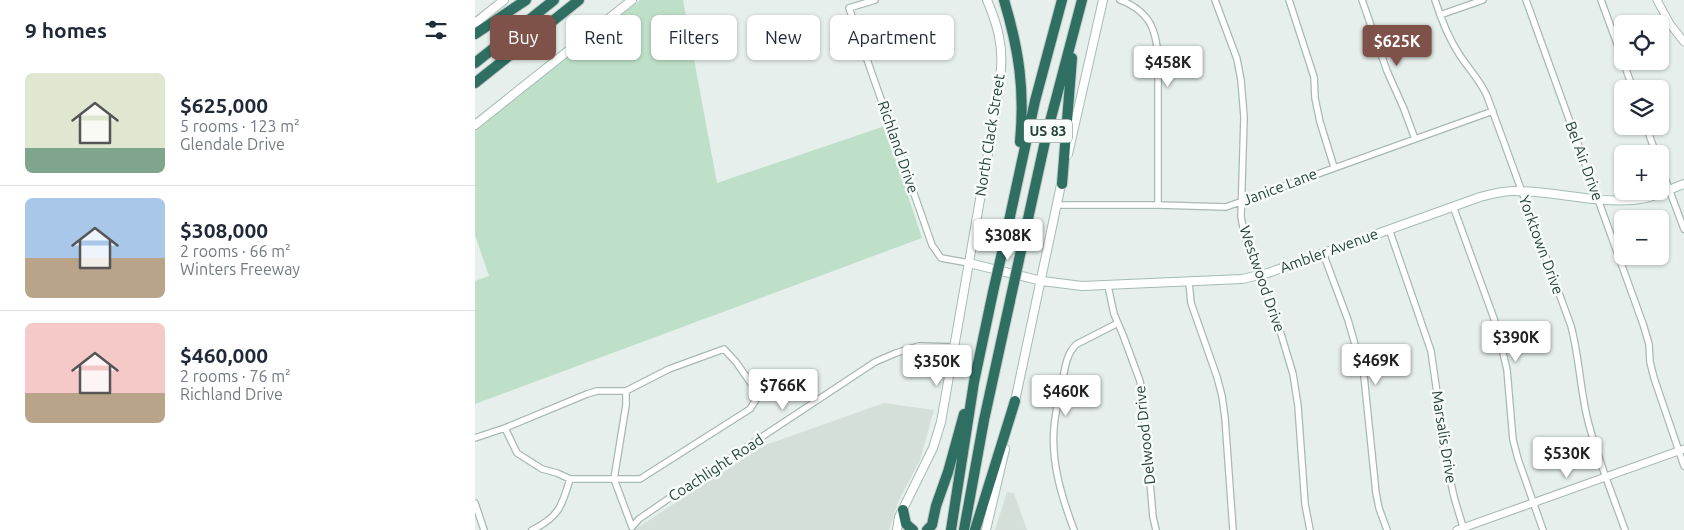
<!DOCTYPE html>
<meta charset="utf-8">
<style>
body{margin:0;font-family:Ubuntu,sans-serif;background:#f2f2f3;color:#1f2937;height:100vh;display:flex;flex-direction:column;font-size:19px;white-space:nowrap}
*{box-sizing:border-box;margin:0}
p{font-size:16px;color:#747a83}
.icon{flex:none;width:28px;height:28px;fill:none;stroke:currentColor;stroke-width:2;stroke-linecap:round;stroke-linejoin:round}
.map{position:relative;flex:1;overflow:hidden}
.details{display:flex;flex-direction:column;background:#fff;width:475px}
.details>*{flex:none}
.banner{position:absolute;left:15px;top:15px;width:475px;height:45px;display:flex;gap:10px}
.tools{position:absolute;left:1139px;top:15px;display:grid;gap:10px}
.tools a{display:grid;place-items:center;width:55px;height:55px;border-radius:8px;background:#fff;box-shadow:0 1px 4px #0004;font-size:25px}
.price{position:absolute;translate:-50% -42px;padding:0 11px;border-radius:5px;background:#fff;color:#222;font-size:16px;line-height:32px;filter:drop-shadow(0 1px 2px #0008)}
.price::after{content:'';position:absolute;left:50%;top:30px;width:15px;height:11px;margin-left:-8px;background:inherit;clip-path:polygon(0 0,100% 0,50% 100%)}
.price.active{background:#7f5249;color:#fff}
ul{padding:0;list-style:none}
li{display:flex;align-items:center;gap:15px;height:125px;padding:0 25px}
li+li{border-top:1px solid #e0e1e3}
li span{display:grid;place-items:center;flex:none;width:140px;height:100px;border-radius:8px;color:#555}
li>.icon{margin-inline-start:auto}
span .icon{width:60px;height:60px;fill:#fffc;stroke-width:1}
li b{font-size:21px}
h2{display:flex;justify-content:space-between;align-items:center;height:60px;padding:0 25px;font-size:21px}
.chip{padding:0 18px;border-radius:8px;background:#fff;box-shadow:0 1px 4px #0004;font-size:18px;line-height:45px}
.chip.active{background:#7f5249;color:#fff}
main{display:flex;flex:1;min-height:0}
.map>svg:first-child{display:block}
</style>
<main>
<section class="details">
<h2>9 homes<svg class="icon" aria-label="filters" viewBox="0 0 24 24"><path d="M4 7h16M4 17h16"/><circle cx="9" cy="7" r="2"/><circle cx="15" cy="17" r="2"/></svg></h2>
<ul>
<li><span style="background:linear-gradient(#dfe7d0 75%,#7fa58c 0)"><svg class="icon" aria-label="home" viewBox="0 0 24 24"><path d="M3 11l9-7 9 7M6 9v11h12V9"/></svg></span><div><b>$625,000</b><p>5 rooms · 123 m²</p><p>Glendale Drive</p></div></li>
<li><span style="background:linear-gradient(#a9c7e8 60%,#b9a48a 0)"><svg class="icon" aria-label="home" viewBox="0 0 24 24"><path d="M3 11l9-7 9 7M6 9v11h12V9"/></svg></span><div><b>$308,000</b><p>2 rooms · 66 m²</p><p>Winters Freeway</p></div></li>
<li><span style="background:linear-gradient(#f6c9c9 70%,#b9a48a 0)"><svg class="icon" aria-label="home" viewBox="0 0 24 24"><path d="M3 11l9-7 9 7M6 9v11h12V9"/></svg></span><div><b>$460,000</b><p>2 rooms · 76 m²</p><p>Richland Drive</p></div></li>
</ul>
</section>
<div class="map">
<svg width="1209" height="530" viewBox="0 0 1209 530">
<rect width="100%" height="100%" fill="#e6efeb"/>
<path fill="#d4dfda" d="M409 403 459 410 445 460 424 500 414 530H159L285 447Z
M532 492 539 493 552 530H520Z"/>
<path fill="#bfe0c8" d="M165 0H208L242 183 410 126 447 238 0 404V281L14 276 0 235V131Z"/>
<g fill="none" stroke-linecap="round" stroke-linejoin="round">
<defs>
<path id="minor" d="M400 0 374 8 457 245 466 258 494 263
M645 0C659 5 673 15 678 30 685 49 683 73 683 94 683 131 683 168 683 205
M740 0 762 59 766 80 769 117 766 217 770 237 806 334 818 374 823 406 830 504 835 530
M814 0 839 77 840 98 845 122 859 167
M887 0 912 71 929 109 940 139
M960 0C966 19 973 37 984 54 993 68 1005 80 1012 96L1096 326C1104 356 1105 387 1112 417 1121 455 1137 493 1150 530
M1051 0 1168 324 1174 344 1175 362 1179 378 1209 466
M1126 0 1148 60
M965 15 1008 0
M1148 61 1158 89
M1171 126 1181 154
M1185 165 1209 229
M582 205H683L751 207 1018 111
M978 206 1022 327 1032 370 1038 440 1043 459 1068 530
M914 229 956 351 964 407 967 441 979 497 989 530
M848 253 873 320 889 376 901 493 904 508 912 530
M714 282 716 303 742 377 747 396 750 418 758 530
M633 286 639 314 648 335 665 381 668 401 678 517 681 530
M30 428 42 453 67 469 82 473 95 479H165L275 409 284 395 261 362 249 349 194 369 151 391V405L139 479 157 527 164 519 193 499 400 362 421 353 444 346 480 347
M0 438 30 428 112 394 122 391H151
M0 503 9 530
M57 530C84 517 87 506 95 479
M599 530C587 498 576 463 579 428 580 413 584 398 587 383 590 369 591 353 602 344L643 323"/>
<path id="tertiary" d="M1182 0 1195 24 1209 42
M982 530 1209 449"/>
<path id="secondary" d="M0 23 29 0
M0 125 157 0
M593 154 628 0
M494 263 567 281 607 286 767 279 793 273 1005 197C1016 194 1027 191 1039 191 1079 191 1118 203 1158 200 1175 199 1193 190 1209 184
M539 406 587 180
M422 530 424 517 458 448 466 422 520 114C523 89 530 63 524 37 522 24 517 12 512 0
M511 530 530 449"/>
<path id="motorway" d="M529 0C544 50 550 90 545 142
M0 34 51 0
M0 63 79 0
M0 83 104 0
M587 184 597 58
M529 244 560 101 587 0
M547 246 571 137 607 0
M428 510 431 524 438 530
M452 530 457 525 461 506 473 472 489 414
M476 530 499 382 518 292
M489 530 509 420 535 301
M500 530 540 401"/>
</defs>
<use href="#minor" stroke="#a8b8b2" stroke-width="8"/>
<use href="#tertiary" stroke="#a8b8b2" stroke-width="9"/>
<use href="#secondary" stroke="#a4bbb3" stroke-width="10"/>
<use href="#motorway" stroke="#c2cac8" stroke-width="12"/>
<use href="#minor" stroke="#fff" stroke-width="5.5"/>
<use href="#tertiary" stroke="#fff" stroke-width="7"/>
<use href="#secondary" stroke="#fff" stroke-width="8"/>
<use href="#motorway" stroke="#2f6f62" stroke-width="10"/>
<defs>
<path id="motorway-bridge" d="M518 292 529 244
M535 301 547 246"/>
</defs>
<use href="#motorway-bridge" stroke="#c2cac8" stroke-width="12" stroke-linecap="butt"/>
<use href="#motorway-bridge" stroke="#2f6f62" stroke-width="10"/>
</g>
<g text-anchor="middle" stroke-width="5" stroke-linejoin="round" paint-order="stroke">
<rect fill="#f7fbf9" stroke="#637a73" stroke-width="1" x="549" y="119.5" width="48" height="23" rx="4"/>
<g font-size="14" font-weight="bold" fill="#24423a">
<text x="573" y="136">US 83</text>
</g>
<g font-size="15" fill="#24423a" stroke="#f7fbf9">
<text transform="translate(515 135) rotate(-81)" y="5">North Clack Street</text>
<text transform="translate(423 147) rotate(71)" y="5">Richland Drive</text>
<text transform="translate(1109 161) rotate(70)" y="5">Bel Air Drive</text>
<text transform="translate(805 187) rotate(-21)" y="5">Janice Lane</text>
<text transform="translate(1066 245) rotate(70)" y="5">Yorktown Drive</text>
<text transform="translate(854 251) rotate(-20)" y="5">Ambler Avenue</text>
<text transform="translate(787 279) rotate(71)" y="5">Westwood Drive</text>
<text transform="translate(670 435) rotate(-96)" y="5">Delwood Drive</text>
<text transform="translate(969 437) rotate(81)" y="5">Marsalis Drive</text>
<text transform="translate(241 468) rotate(-33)" y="5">Coachlight Road</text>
</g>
</g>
</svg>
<div class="tools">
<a><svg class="icon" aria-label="locate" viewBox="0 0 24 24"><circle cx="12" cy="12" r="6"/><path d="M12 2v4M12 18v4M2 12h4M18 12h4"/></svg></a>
<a><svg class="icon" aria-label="layers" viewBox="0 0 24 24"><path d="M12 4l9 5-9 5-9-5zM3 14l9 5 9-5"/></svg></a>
<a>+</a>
<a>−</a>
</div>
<b class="price active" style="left:922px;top:67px">$625K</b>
<b class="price" style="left:693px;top:88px">$458K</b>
<b class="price" style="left:533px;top:261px">$308K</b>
<b class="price" style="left:1041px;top:363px">$390K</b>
<b class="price" style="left:901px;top:386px">$469K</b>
<b class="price" style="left:462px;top:387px">$350K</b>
<b class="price" style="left:308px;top:411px">$766K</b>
<b class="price" style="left:591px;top:417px">$460K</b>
<b class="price" style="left:1092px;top:479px">$530K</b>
<div class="banner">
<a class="chip active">Buy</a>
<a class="chip">Rent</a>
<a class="chip">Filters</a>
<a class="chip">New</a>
<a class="chip">Apartment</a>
</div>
</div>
</main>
